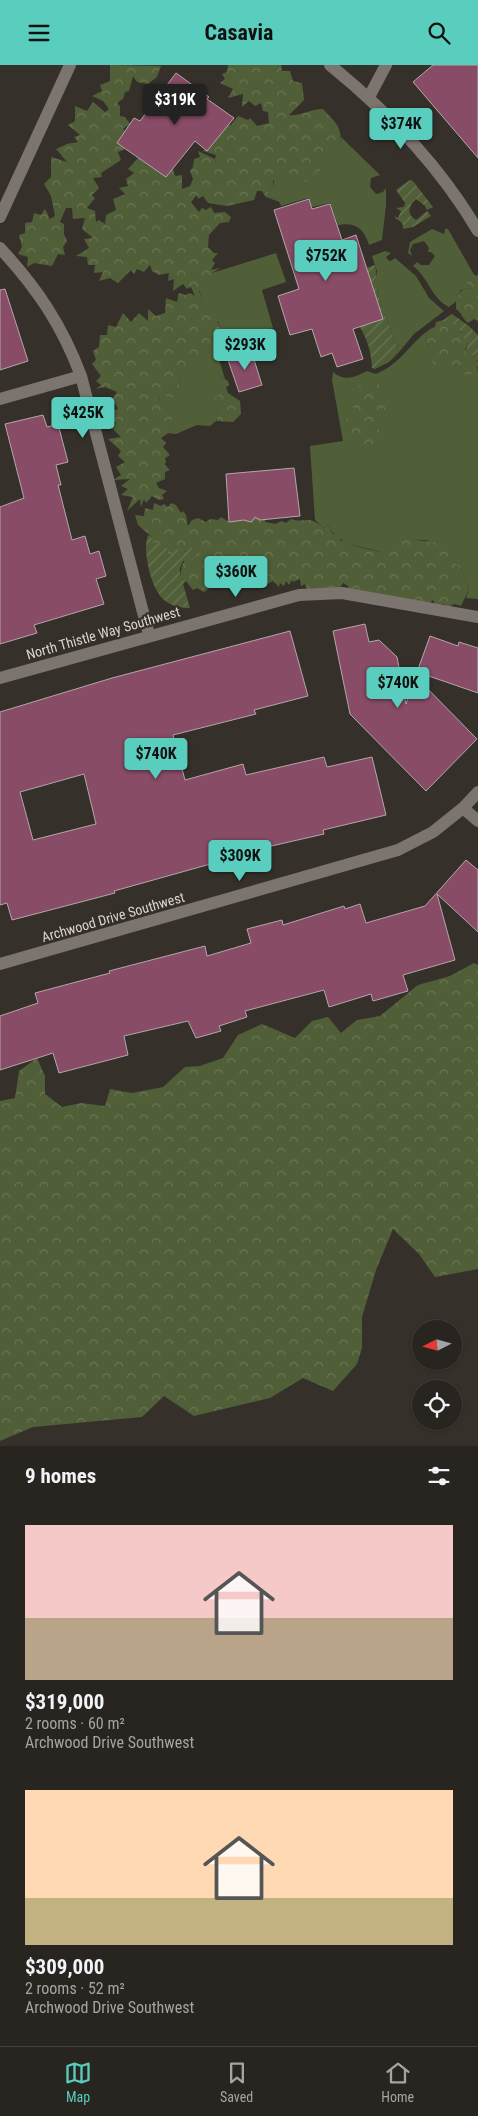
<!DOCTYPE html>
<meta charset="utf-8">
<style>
body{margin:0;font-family:"Roboto Condensed",sans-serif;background:#302c29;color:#f1f3f6;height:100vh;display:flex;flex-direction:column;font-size:19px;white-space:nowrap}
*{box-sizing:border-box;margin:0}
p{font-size:16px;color:#a5a4a5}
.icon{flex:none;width:28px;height:28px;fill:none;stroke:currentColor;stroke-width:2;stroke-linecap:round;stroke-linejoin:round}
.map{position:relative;height:1381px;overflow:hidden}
.side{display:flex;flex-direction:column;background:#282420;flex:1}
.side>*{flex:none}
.needle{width:32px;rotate:264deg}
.fabs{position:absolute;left:412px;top:1255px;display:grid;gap:10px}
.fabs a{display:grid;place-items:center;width:50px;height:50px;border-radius:50%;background:#282420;box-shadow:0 1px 4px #0004,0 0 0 1px #44413e;font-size:25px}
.price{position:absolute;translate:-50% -42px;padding:0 11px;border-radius:5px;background:#59cebf;color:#111;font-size:16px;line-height:32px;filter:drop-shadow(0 1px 2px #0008)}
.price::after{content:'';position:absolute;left:50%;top:30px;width:15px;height:11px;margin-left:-8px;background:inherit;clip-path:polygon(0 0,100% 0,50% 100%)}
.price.current{background:#222;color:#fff}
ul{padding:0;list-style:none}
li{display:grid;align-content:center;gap:10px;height:265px;padding:0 25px}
li span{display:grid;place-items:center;height:155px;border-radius:0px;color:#555}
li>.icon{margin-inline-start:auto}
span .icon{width:90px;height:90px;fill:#fffc;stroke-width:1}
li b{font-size:21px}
h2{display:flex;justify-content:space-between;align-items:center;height:60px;padding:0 25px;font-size:21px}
header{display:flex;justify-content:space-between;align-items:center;height:65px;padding:0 25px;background:#59cebf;color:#111;font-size:22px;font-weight:700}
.tabs{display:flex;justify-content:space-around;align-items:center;height:70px;border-top:1px solid #44413e;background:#282420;font-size:14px;color:#a5a4a5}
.tabs a{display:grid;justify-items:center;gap:2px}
.tabs .current{color:#59cebf}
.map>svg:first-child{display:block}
</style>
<header><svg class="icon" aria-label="menu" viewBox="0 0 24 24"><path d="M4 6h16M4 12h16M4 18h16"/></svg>Casavia<svg class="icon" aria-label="search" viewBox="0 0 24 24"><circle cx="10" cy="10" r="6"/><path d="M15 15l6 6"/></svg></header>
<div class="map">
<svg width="478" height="1381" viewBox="0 0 478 1381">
<defs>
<pattern id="forest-crowns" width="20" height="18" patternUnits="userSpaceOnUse" patternTransform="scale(1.25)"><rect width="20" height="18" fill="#515f38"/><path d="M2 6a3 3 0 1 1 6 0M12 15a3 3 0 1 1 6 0" fill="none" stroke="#697554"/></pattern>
<pattern id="garden-furrows" width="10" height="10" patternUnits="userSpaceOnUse" patternTransform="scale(1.25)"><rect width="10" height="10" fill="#515f38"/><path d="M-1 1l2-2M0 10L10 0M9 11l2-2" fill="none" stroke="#697554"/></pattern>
</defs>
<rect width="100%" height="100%" fill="#36302a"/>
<path fill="#515f38" d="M341 72 380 110 371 113 370 122 376 129 383 127 386 123V140L382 175 369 180C364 163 355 157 338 160L330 138 312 142 308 133 281 141 278 134 270 132 268 126 274 122V109L279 103 294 112 315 108 325 92 337 83V78L340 77Z
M432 164 444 169 445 164H448L473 208 468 211 471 223 463 224 460 226 461 229H458V235L449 242C431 233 429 213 413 201L417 197 421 200H429L435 191 431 187H428L429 183 424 176 413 179 410 185 412 191 408 188 410 177Z
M385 186 391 188 386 192 388 195 391 196 395 193 416 211 429 233 444 246 414 269 399 287 385 249 382 247V242L375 217 377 206 372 191Z
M276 188 286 217 262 225 273 263 215 282 225 314 220 311V329L212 344 219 347 216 356 210 361 197 360 176 369 167 368 175 363C169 354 166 346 159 337L160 329 175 326 179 322 180 311C188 306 189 300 195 292 204 281 212 279 218 264H221L213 245 202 235 199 224 212 208Z
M430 264 426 271 428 283 442 297 477 307 478 302V534L466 533 469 524 460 500 452 497 439 476C431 478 429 475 423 475 403 474 398 476 380 487 359 479 340 483 328 460L324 463 315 455 310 381 343 376 332 315 333 307C345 317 355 312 367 306L376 309C402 298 408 280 430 264Z"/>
<path fill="url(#forest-crowns)" d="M110 0 161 1 157 12 148 19 137 17 133 11 129 26 125 27 123 34 117 38 120 41V51L125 52 130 59 123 64 130 71 128 83 118 87 121 95 101 108 102 112 93 113 99 123 92 130 95 133 87 143 95 146 96 157 99 155 105 159 106 150 116 145 113 134 125 129 119 123 128 121 126 114 134 108 128 104 139 92 164 102 168 110 173 103 175 111 182 110V124L190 121 193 114 190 106 193 102 194 94 200 92 198 86 215 94 216 90 203 86 227 55 230 61 238 51 248 55 250 53 257 61 269 58 268 47 263 46 261 38 255 41 249 36 242 42 243 29 228 33 233 24 220 18 225 14 222 9 227 7 228 0H281L282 6H290L293 16 302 18 304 35 289 50C298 52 310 44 323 44 333 55 343 62 340 77L337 78V83L332 88V92L325 93 323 98 320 100V107L315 108V112L309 111 306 117 301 115 295 117 294 112 289 114 286 108H283L279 104 275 109 277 113 273 116 274 122 268 126 270 132 278 134 280 137 266 132 262 126H257L254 135 227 141 208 138 203 131 198 134 197 130 191 137 199 147 202 143 206 145 211 142 214 148 225 147 231 152 229 157 220 158 209 170 208 182 214 188H218L212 195 215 198 211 205 220 203 212 208V213L208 215 213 225H199L202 235 206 232 207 239H213V245H220L218 250 222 255 217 257 221 264 218 265 220 272 214 273 216 278 210 280 211 284 203 285 201 291 195 292 188 306 180 311 179 322 175 326 176 333 160 330 159 337 164 339V342L169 344V350L173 352 171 356 176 363 161 373 166 378 163 382 170 390 165 393 166 398 164 399 170 405 165 407V414L156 418 159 423 167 426 162 430 164 434 159 435 152 431 146 438 144 434 141 442 140 434 127 446 133 432 121 430 128 424 121 421 130 414 113 415 121 410 116 402 125 397 118 391 121 386 108 374 121 372 110 361 116 359 108 347 118 344 112 334 117 327 105 322 96 324 101 320 96 316 101 311 92 299 96 295 93 286 99 282 100 270H107L108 260 116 262 123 248 131 257 139 248 148 256V244L156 251 165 248 166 233 177 237 179 228 185 230 190 228 195 231 191 222 187 224 183 219 173 226 174 214 168 216 169 208 159 210 152 206 150 200 144 207 137 204 134 209 131 205 118 218 110 213 99 216 103 207 94 208 95 200H88L87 192 76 191 89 183 84 174 93 173 82 164 85 153 73 154 72 143H66L60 157 64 159V169L67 176 63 182 65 190 58 189 52 201 34 198 27 202 28 192 18 189 22 182 19 170 25 168V158L32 157 34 148 41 150 45 144 50 154 55 151 51 131 44 119 51 112V92L67 97 56 84 67 79 78 77 74 72 80 70 68 60 75 56V41L87 46 93 37 105 47 109 44 103 36 92 31 102 26 100 20 110 16Z
M473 208 476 211 478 210V256L474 254 468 258C462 253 462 248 456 244V233L463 224 470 223 466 215 468 211Z
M444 255 454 259 468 277 465 285 474 291 476 296 478 295 477 307 467 310 460 309 455 300 448 304 442 297 433 300 432 289 428 283 426 271 430 264 435 262 436 257Z
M220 311 228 316 229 320 226 322 228 328 240 336 241 349 233 357 216 356 219 347 212 345 214 333 220 329 213 323 215 312Z
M377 318 387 328 388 338 384 347 373 350 377 356 381 371 373 380 361 384 345 374 343 363 345 355 359 350 353 342 351 331 361 319Z
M154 438 161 441 164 439 168 442 171 438 176 440 181 448 183 446 186 450 188 461 192 455 198 453 206 457 210 454 218 455 221 452 229 457 240 455 245 456 249 452 266 454 265 457 276 459 281 456 286 458 291 454C307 459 307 449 324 463L328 460 333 469 337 470 341 476 348 475 352 480 380 487 383 481 392 480 398 474C412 473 426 478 439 476L450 486 452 497 460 500 469 524 461 541 454 539 448 542 443 539 436 541 433 535 430 538 348 525V521L343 518 340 523 317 528 312 523 308 528 305 519 301 521 300 514 293 517 292 515 289 520 286 516 284 521 280 518 279 522 273 516 267 519 264 511 257 514 255 507 247 508V498L241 502 238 501 232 506 225 501 220 504 216 503 214 498 208 505 211 510 207 513 211 522 204 527 197 523 193 525 186 516 180 513C183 495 181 498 197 488L193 484 169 491 150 477 152 472 138 460 135 450 144 451 145 443 153 445Z
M474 898 478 900V1204L435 1212 419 1189 393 1164 376 1205 362 1252V1283L357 1299 333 1326 303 1313 270 1333 194 1351 164 1331 142 1352 33 1362 0 1376V1036L15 1033 19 1006 37 993 45 1011V1029L62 1042 81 1038 105 1041 110 1024 132 1028 163 1022 185 1002 200 1001 223 993 238 970 262 959 295 973 312 956 328 952 341 968 357 955 380 951 418 920 450 911Z"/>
<path fill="url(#garden-furrows)" d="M410 115 413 116 433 142 427 145 425 141 416 134 412 138 409 145 411 151 416 155 427 146 431 151 413 162 403 164C404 156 397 156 394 151L398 153 401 146 396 143 404 142 405 138 396 125Z
M375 200C377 208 375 213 376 220 377 229 383 237 382 247L385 249 399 287 389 297 375 304 372 303C371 286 368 276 360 262L383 254 366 203Z
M452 249 469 261 478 270V295L475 296 474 291 469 288 465 289 468 277 461 271V267L456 263 453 264 454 259 442 256Z
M148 470 152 472 151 477 158 478 159 483 166 481 169 491 177 484 182 487 187 486 190 481 197 488 207 490 204 494 196 491 189 497 183 496 180 503V513L186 516 183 519 190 543C181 543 171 541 164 535 151 524 142 485 148 470Z"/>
<path fill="#894c66" stroke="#b2a7aa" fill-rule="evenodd" d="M433 0H478V93L413 17Z
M176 8 209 32 207 34 234 53 207 86 195 76 166 112 117 78 134 53 140 56Z
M309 134 312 144 330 139 342 175 356 170 383 254 353 264 363 294 337 302 332 288 321 292 312 264 290 270 278 231 299 224 274 145Z
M5 224 28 296 0 305V225Z
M251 285 262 320 239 327 227 292Z
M43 350 47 362 58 359 68 397 56 400 61 420H58L72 475 85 471 90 489 99 486 106 511 96 514 104 539 34 560 37 568 0 579V442L24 433 5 359Z
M294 403 300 451 260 455 255 452 251 457 244 455 229 457 226 409Z
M365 559 369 577 379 575 397 592 406 639 416 612 477 674 426 726 350 649 333 566Z
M290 566 308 631 254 645 256 649 173 670 185 715 243 699 246 710 324 692 327 702 372 692 386 750 323 765 324 769 267 782 268 786 214 801V798L114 826 115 828 12 855 7 838 0 840V647L112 613ZM84 709 96 759 33 775 20 727Z
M430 571 458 581 459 577 478 583V628L417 607Z
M466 795 478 805V867L437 829 455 895 403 910 408 926 373 936 371 929 329 942 324 925 245 946 247 952 219 961 221 966 196 973 188 956 124 971 128 990 59 1008 53 988 0 1005V951L38 938 35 928 110 908 109 906 205 881 207 891 251 878 247 864 282 855 283 860 344 841 345 844 360 839 366 858 425 841Z"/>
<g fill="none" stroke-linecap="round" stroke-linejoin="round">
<path stroke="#7c746e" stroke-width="12" d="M330 0C388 47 440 101 478 166
M369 32 386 0
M0 152 70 0
M0 183C37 223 62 260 81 311L149 570
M0 334 81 311
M0 613 299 530 342 528 478 552
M463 743 478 756
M0 899 398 785 433 767 463 743 478 727"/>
</g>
<g text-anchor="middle" stroke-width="4.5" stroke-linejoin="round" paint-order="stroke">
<g font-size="14" fill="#dbd6d3" stroke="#36302a">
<text transform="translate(103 568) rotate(-16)" y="5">North Thistle Way Southwest</text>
<text transform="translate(113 852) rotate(-16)" y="5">Archwood Drive Southwest</text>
</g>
</g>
</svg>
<div class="fabs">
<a><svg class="needle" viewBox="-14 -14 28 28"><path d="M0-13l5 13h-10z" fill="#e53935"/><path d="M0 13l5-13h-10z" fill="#a5a4a5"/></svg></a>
<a><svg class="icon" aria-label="locate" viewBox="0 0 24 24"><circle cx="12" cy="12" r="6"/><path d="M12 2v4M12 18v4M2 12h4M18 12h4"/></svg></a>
</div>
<b class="price current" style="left:175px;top:61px">$319K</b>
<b class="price" style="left:401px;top:85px">$374K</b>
<b class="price" style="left:326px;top:217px">$752K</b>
<b class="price" style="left:245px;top:306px">$293K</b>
<b class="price" style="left:83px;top:374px">$425K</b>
<b class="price" style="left:236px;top:533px">$360K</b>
<b class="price" style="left:398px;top:644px">$740K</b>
<b class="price" style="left:156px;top:715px">$740K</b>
<b class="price" style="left:240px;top:817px">$309K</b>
</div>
<section class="side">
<h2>9 homes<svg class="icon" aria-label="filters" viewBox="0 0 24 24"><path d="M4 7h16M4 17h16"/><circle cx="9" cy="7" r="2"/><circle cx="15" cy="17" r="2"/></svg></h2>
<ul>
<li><span style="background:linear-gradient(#f6c9c9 60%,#b9a48a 0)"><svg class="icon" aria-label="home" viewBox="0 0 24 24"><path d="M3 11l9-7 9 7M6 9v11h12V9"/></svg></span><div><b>$319,000</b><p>2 rooms · 60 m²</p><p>Archwood Drive Southwest</p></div></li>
<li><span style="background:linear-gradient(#ffd9b3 70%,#c2b280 0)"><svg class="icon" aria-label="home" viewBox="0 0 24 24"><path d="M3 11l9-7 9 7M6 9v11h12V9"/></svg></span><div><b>$309,000</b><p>2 rooms · 52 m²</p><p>Archwood Drive Southwest</p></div></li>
</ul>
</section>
<nav class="tabs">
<a class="current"><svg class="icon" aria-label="map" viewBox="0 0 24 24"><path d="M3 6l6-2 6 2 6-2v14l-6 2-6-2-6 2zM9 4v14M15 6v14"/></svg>Map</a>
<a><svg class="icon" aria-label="saved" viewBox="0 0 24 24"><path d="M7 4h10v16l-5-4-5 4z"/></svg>Saved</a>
<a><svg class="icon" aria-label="home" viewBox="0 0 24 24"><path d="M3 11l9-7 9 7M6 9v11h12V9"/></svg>Home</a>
</nav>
